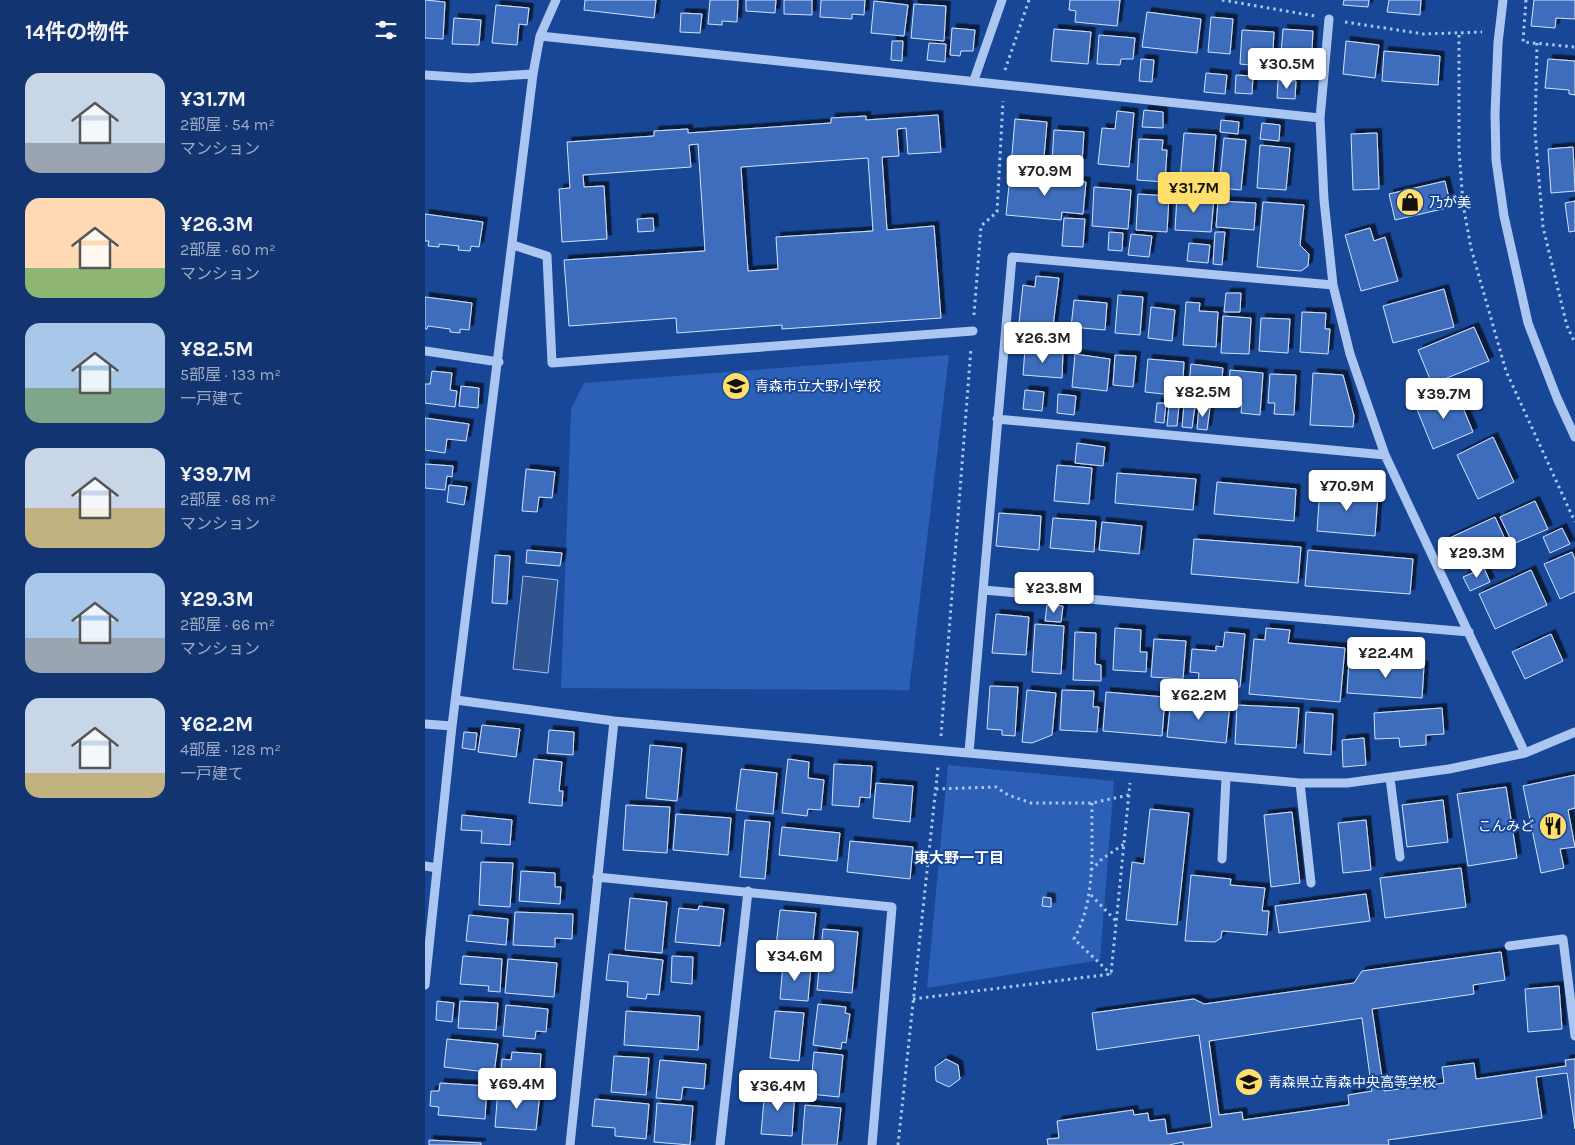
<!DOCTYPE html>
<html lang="ja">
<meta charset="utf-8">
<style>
body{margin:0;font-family:Karla,"Noto Sans JP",sans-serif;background:#1b3d76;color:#f1f3f6;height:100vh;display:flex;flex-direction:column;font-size:19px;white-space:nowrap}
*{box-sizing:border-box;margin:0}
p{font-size:16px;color:#9cabc3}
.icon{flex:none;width:28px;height:28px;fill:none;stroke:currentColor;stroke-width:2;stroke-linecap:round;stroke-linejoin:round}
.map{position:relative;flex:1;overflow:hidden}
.side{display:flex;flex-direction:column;background:#123571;width:425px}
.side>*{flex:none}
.price{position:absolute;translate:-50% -42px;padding:0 11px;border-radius:5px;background:#fff;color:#222;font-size:16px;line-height:32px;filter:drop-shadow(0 1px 2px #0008)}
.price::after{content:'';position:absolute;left:50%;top:30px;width:15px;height:11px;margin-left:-8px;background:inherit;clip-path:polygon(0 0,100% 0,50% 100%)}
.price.selected{background:#ffde6b;color:#111}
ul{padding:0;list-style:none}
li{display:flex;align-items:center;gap:15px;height:125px;padding:0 25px}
li span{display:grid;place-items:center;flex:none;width:140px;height:100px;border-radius:15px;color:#555}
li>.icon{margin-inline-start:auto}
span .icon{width:60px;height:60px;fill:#fffc;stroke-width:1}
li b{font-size:21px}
h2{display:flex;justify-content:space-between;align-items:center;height:60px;padding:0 25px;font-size:21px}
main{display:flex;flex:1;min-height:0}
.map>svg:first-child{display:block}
</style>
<main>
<section class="side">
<h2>14件の物件<svg class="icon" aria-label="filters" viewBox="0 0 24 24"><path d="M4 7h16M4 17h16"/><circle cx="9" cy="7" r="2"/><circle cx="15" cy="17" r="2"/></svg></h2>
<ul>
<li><span style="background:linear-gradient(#c9d6e8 70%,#9aa5b1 0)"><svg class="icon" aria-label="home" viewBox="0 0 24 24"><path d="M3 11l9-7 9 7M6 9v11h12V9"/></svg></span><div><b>¥31.7M</b><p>2部屋 · 54 m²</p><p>マンション</p></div></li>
<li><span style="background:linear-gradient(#ffd9b3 70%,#8fb573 0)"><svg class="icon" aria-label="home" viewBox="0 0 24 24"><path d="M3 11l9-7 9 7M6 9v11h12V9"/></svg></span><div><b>¥26.3M</b><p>2部屋 · 60 m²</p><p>マンション</p></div></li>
<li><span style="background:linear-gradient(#a9c7e8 65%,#7fa58c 0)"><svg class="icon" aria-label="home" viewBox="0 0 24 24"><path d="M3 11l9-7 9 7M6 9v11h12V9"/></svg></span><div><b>¥82.5M</b><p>5部屋 · 133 m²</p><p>一戸建て</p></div></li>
<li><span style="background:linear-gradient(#c9d6e8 60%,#c2b280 0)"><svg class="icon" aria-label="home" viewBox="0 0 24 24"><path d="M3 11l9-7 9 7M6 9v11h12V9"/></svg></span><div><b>¥39.7M</b><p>2部屋 · 68 m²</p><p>マンション</p></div></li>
<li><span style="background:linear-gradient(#a9c7e8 65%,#9aa5b1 0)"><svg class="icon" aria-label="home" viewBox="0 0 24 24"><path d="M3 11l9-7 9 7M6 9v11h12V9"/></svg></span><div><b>¥29.3M</b><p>2部屋 · 66 m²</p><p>マンション</p></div></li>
<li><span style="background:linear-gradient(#c9d6e8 75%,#c2b280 0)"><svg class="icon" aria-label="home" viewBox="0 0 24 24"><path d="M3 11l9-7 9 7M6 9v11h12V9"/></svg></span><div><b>¥62.2M</b><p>4部屋 · 128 m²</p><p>一戸建て</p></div></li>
</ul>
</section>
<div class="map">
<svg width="1150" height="1145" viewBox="0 0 1150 1145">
<defs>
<filter id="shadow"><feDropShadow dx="4.5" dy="-4.5" stdDeviation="0" flood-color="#0009"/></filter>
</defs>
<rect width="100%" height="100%" fill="#184797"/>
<path fill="#2b60b6" d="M524 355 484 690 136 688 146 409 159 383Z
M523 765 689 781 675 960 502 988Z"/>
<path fill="#31538e" stroke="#9ec0f3" d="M98 576 133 580 123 673 88 669Z"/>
<path fill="#3d6dbc" stroke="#d2e2fc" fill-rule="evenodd" filter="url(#shadow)" d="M0 0 20 2 18 39 0 38Z
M160 0H231L229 18 159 10Z
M285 0H313L312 22 297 21V25L283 24Z
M321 0H351L350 13 321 11Z
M359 0H387V15L359 14Z
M396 0H440L439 15 427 14V19L395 17Z
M645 0H695L692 26 650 22 651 11 644 10Z
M919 0H944L943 7 918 5Z
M964 0H996L995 15 962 12Z
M1109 0H1150V19L1131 18 1130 28 1106 26Z
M449 1 483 5 479 36 446 33Z
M489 4 521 6 519 41 486 38Z
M71 5 104 8 102 25 94 24 92 45 67 43Z
M722 12 776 19 772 53 717 47Z
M256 13 277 14 275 33 255 32Z
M786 17 808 19 805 54 783 52Z
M29 18 56 20 54 45 27 44Z
M527 28 550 30 548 51H536L535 56 525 55Z
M629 29 666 32 663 64 626 61Z
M858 29 888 31 886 68 855 66Z
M817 30 849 32 847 67 815 64Z
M674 35 710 38 708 59H696L695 65 672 64Z
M467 41H478L477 61 466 60Z
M921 41 954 45 950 78 918 74Z
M504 43 521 44 520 62 502 60Z
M959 51 1015 56 1013 85 957 81Z
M716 59 729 60 727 82 714 81Z
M1123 59 1150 61V95L1144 94V90L1120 88Z
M781 73 802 75 800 94 779 92Z
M811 75 828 76 827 94 810 93Z
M853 80 871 81 870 99 852 98Z
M719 110 738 112V128L717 127Z
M692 111 709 113 704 167 673 164 677 128 690 129Z
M513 115 516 152 483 154 481 128 472 129 474 156 457 157 462 230 509 226 516 318 357 329V325L252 333 251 318 144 326 139 260 280 251 273 144 264 145 266 167 158 175 159 187 179 186 182 239 137 242 134 189 145 188 142 142 229 136V131L263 129V133L406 123V118L441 116V120ZM443 158 448 231 351 237 353 269 323 271 316 167Z
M590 119 622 122 618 169 586 166Z
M796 120 814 122 813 134 795 132Z
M837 123 855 125 854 141 835 139Z
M629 130 659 132 657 163 627 161Z
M759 133 791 135 787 183 755 180Z
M952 133 954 189 928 190 926 134Z
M799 138 821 140 816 190 794 188Z
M714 139 738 140 737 150H742L740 182 712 180Z
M835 145 865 148 861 190 832 188Z
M1148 147 1150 191 1126 193 1123 149Z
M585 175 661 182 658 214 637 212 636 220 581 215Z
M1020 181 1026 207 970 220 964 194Z
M669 187 706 190 703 229 667 226Z
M713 194 744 196 742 232 711 230Z
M752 196 789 198 786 232 750 230Z
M793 201 831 203 829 230 791 227Z
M1150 201V231L1144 232 1140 203Z
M838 202 879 205 875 245 884 254 883 266 876 271 832 267Z
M0 214 58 222 54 247 46 246 45 251 33 250 34 246 14 244V247L3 246 4 241H0Z
M228 218 229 231 213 232 212 219Z
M639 218 660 219 658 247 637 246Z
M945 228 949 241 960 237 973 281 936 291 920 235Z
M684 232 698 233 697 251 683 250Z
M790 232H800L797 265 788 264Z
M706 234 727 236 724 257 703 255Z
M764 243 785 245 783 263 762 261Z
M611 276 634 278 628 326 594 323 598 285 610 287Z
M1019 289 1029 327 968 343 958 306Z
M801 293H816L815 312H799Z
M693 295 718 297 715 335 690 333Z
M0 297 47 303 44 330 35 329V333L25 332V329L3 326 2 329H0Z
M649 300 682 303 680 330 646 327Z
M761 302 775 303 774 311 793 312 791 347 758 345Z
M726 307 750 310 747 341 723 338Z
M877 312 901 313 900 329H905L903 354 875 352Z
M798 316 826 318 824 354 796 353Z
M836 318 865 319 863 353 834 351Z
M1049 327 1064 361 1007 384 993 350Z
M600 349 638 352 637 378 598 375Z
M650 354 685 359 682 391 647 387Z
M690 355 711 356 708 387 688 385Z
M723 359 759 362 757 396 720 392Z
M766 364 798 368 795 399 763 395Z
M805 370 838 373 835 415 816 413 817 403H810L812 389 804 388Z
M7 371 27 373 25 390 32 391 30 407 0 403V384H5Z
M888 373 918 375 929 416 928 427 885 425Z
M845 374 871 375 869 415 849 414 850 403H843Z
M36 386 54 388 53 408 34 406Z
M600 390 619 392 617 411 598 409Z
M1031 391 1048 432 1008 449 991 407Z
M633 394 651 396 649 415 632 413Z
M732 403H741L739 423 730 422Z
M744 405H754L752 426H742Z
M759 405 770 406 767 428 757 427Z
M774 407 785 408 782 430 772 429Z
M0 418 44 424 41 441 22 439 20 453 0 450Z
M1068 437 1089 482 1053 499 1032 455Z
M652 443 680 447 678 466 650 463Z
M0 464 28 466 27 477 22 476 20 490 0 488Z
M632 465 667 468 664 504 629 501Z
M101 469 130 472 127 498 114 497 112 512 97 511Z
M692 473 771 479 768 510 690 503Z
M792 482 871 489 869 521 789 514Z
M24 485 42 487 39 505 22 502Z
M895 489 953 494 950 536 892 531Z
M1110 501 1123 529 1088 544 1075 517Z
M574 513 616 516 614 550 571 546Z
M1070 517 1085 550 1072 556 1069 549 1039 563 1032 548 1025 552 1020 540Z
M628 518 671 521 669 552 625 548Z
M677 522 717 526 714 554 674 550Z
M1137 528 1145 544 1125 553 1118 537Z
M769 539 876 547 873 583 766 574Z
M102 550 137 553 135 566 101 563Z
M883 550 988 559 985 594 880 586Z
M1147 552 1150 560V592L1135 599 1119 564Z
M70 555 85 556 82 604 67 603Z
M1059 568 1065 582 1045 591 1038 577Z
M1106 570 1122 605 1070 629 1054 594Z
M622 605 638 606 636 622 620 621Z
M571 614 604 617 601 655 567 653Z
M610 624 639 626 636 674 607 672Z
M690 628 716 630 715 652H722L721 672 688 670Z
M841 628 865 630 863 643 920 648 915 702 824 694 829 639 840 640Z
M650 632 671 633 670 664 676 665V681L648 680Z
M800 632 820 634 815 687 773 683 774 673 765 672 767 649 791 651V646L798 647Z
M1126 634 1138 661 1100 679 1087 652Z
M729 639 761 641 758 679 726 677Z
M957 658 968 659 967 664 999 666 997 698 922 693 924 661 957 663Z
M565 686 593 687 590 736 577 735V730L562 729Z
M602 690 631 693 627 735 607 743 597 742Z
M637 690 669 691 668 707H674L672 732 635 730Z
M681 692 740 697 737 736 678 731Z
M746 698 805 704 801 743 742 737Z
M812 705 874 708 871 748 810 744Z
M1017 708 1019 734 1001 735V745L975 747 974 738 950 739 949 713Z
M881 712 908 714 906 755 879 753Z
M57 725 95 729 91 757 53 752Z
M124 730 149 732 148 755 122 753Z
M39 732 52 733 50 750 37 748Z
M939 738 941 765 918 767 917 740Z
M225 745 257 748 252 801 221 798Z
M109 759 137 762 134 791H138L137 806 104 803Z
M363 759 384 762 383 778 399 780 396 810 383 809 382 816 357 813Z
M409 764 447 766 445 798 435 797 434 807 407 805Z
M316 769 352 773 348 814 311 810Z
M1150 775V808L1143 810 1150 847 1135 849 1139 868 1116 873 1098 786Z
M451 783 488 786 485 822 448 818Z
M1081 787 1092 858 1043 866 1032 794Z
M1018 800 1023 842 982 847 977 805Z
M201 805 245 807 242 853 198 850Z
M725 809 764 813 752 925 701 920 707 862 719 864Z
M867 812 875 883 846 887 839 815Z
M251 814 306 818 303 855 248 850Z
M37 815 87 820 85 845 56 843 57 831 36 830Z
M320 820 345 822 340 879 315 877Z
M941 820 946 870 918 873 913 823Z
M357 827 415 833 412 861 354 855Z
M425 841 488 847 485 879 422 872Z
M56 862 88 863 85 907 54 905Z
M1036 868 1041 907 960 918 955 878Z
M96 871 130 873V887H136L135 904 94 901Z
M766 875 806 879 805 885 840 888 837 911H844L842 935 797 931 796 938 790 942 760 941Z
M941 894 945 921 854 933 850 906Z
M618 897 626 898V907L617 906Z
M205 898 242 902 237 953 200 950Z
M274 906 299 909 295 946 250 942 254 908 273 910Z
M355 910 391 913 387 951 351 947Z
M90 912 148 914 147 939 130 938V947L88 945Z
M44 915 83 919 81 945 41 941Z
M398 929 433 932 427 993 392 990Z
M1076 952 1080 980 1048 985 1049 994 947 1009 959 1091 1019 1083 1017 1067 1049 1063 1051 1079 1141 1066 1140 1060 1150 1059V1129L1142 1073 1111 1077 1117 1118 963 1140 964 1145H758V1142L744 1145H623L622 1139 634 1138 632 1121 708 1110 709 1115 723 1113 724 1121 740 1119 742 1134 787 1127 774 1035 672 1050 667 1013 769 999 779 1004 929 983 937 971ZM937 1018 947 1091 923 1095 924 1105 818 1120 817 1112 794 1115 784 1041Z
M184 954 238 960 234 995 222 994 221 999 202 997 203 982 181 980Z
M38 956 77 959 75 992 63 991 64 986 35 984Z
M247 956 268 957 267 984 246 982Z
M83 959 132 963 129 997 80 993Z
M358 964 386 966 383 1001 355 999Z
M1134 986 1137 1029 1103 1032 1100 989Z
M12 1001 29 1003 27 1022 11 1020Z
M35 1001 73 1003 71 1030 33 1028Z
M393 1004 421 1007 420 1013 425 1014 421 1043 417 1042 416 1049 388 1045Z
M81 1005 123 1009 121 1032 111 1031 110 1039 78 1036Z
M201 1011 275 1016 273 1050 199 1045Z
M350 1011 379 1013 374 1061 345 1058Z
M22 1039 73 1044 69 1073 19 1067Z
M87 1052 116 1054 114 1087 85 1085V1074H76L77 1059 86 1060Z
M389 1052 418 1055 414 1097 385 1094Z
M189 1056 224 1058 221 1095 186 1092Z
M521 1059 533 1065 535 1079 524 1087 511 1081 510 1067Z
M235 1060 281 1064 279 1089 258 1087 256 1100 231 1098Z
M15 1083 62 1086 60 1119 13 1115 14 1107 5 1106 6 1091H14Z
M340 1088 370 1091 367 1136 336 1134Z
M73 1089 115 1093 111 1130 70 1127Z
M170 1099 224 1104 221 1139 190 1136V1128L167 1126Z
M232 1103 268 1106 265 1145 229 1142Z
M380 1105 416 1108 412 1145H377Z
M4 1140 56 1143V1145H4Z"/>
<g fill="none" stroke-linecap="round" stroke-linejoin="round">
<path stroke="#abc6f1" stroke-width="3" stroke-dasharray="2.5 4" stroke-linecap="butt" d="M797 0 890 16
M1101 0 1098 42 1150 47
M920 22 999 34 1057 32
M1034 35V149L1038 204 1046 248 1081 371 1150 522
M1112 43 1110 132 1118 227 1142 326 1150 343
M580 70 604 0
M549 315 556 226 572 212 578 101
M516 736 546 348
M511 789 571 787 583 795 606 803H667L704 795
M667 803C666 849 672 897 649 939L686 974
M666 870 677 859 699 844
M666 895 691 921
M488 999 686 974 705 783
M473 1145 513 767"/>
<path stroke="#abc6f1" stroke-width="9" d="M1078 0 1073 43 1070 113 1071 160 1079 216 1103 323 1132 398 1150 437
M904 19 895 118 899 200 908 285 925 354 960 455 1100 753
M115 36 895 118
M0 75 45 78 108 74
M549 80 577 0
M88 245 122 256 127 363 548 331
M0 351 74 362
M572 419 960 455
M558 590 1044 632
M31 700 189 721 875 783H922L1024 769 1100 753 1150 732
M0 724 27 726
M544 752 587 257 908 285
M965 778 975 857
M875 783 886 883
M797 859 801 778
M0 866 12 868
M172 877 467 907 447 1145
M1084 946 1138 939 1150 1036
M0 985 27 726 108 74 115 36 131 0
M145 1145 189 721
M295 1145 323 891"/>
</g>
<defs>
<symbol id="shop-disc" viewBox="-11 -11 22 22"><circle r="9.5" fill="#ffde6b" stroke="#184797"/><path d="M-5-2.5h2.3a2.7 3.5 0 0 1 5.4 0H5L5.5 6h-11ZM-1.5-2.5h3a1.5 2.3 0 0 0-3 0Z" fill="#111"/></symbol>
<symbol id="school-disc" viewBox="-11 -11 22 22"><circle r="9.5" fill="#ffde6b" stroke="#184797"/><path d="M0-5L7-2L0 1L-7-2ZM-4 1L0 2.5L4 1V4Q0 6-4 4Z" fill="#111"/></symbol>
<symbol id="restaurant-disc" viewBox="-11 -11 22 22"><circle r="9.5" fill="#ffde6b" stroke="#184797"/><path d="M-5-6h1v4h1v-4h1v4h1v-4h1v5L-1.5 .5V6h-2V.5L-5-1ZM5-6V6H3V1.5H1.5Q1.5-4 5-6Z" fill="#111"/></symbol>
</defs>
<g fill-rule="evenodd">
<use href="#shop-disc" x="969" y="186" width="32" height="32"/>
<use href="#school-disc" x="295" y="370" width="32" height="32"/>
<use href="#restaurant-disc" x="1112" y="810" width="32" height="32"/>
<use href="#school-disc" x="808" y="1066" width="32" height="32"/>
</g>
<g text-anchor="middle" stroke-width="4" stroke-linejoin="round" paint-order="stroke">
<g font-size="14" fill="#fff" stroke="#184797" text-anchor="start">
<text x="1004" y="207">乃が美</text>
<text x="330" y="391">青森市立大野小学校</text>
<text x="1109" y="831" text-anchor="end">こんみど</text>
<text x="843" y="1087">青森県立青森中央高等学校</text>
</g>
<g font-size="15" font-weight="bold" fill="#fff" stroke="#184797">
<text x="534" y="863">東大野一丁目</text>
</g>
</g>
</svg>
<b class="price" style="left:862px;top:90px">¥30.5M</b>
<b class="price" style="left:620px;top:197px">¥70.9M</b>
<b class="price selected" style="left:769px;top:214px">¥31.7M</b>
<b class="price" style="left:618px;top:364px">¥26.3M</b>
<b class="price" style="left:778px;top:418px">¥82.5M</b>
<b class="price" style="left:1019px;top:420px">¥39.7M</b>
<b class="price" style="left:922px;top:512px">¥70.9M</b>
<b class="price" style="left:1052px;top:579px">¥29.3M</b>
<b class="price" style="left:629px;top:614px">¥23.8M</b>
<b class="price" style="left:961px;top:679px">¥22.4M</b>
<b class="price" style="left:774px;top:721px">¥62.2M</b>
<b class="price" style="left:370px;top:982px">¥34.6M</b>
<b class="price" style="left:92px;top:1110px">¥69.4M</b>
<b class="price" style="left:353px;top:1112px">¥36.4M</b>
</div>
</main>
